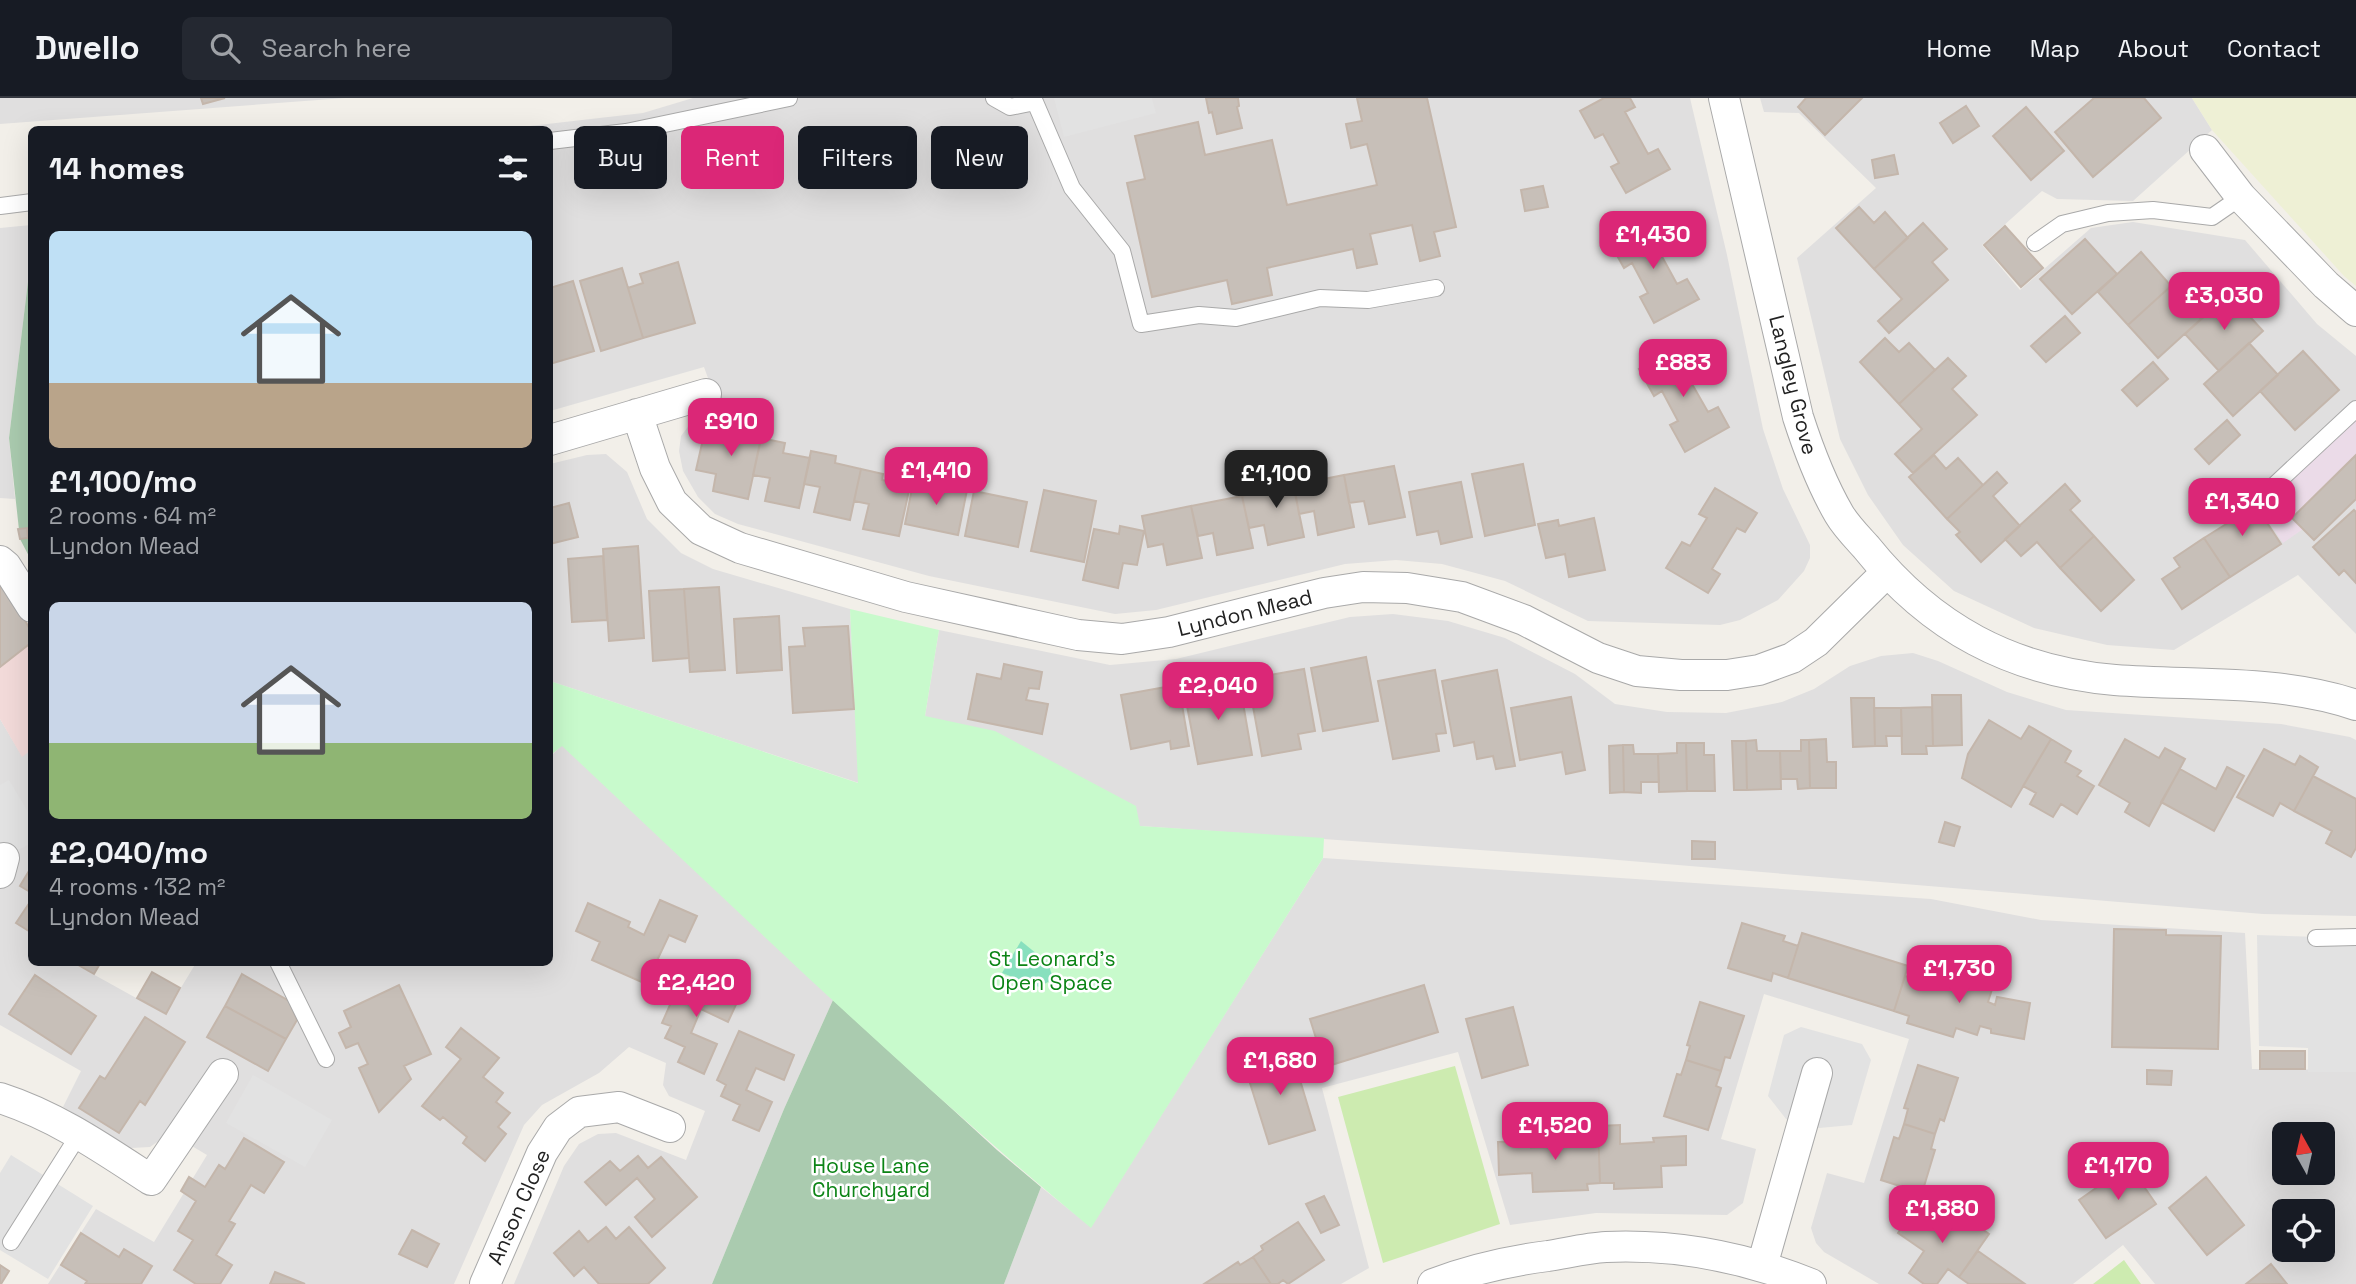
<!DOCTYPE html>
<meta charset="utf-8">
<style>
body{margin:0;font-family:"Space Grotesk",sans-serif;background:#242831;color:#f1f3f6;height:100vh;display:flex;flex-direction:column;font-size:26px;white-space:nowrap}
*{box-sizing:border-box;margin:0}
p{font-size:23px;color:#9ea1a6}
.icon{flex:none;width:38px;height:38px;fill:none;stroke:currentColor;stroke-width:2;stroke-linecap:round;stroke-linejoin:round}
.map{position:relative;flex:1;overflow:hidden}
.details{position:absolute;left:28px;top:28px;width:525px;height:840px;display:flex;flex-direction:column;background:#171b24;border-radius:10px;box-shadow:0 7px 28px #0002}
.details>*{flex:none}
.top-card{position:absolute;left:574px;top:28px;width:665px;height:63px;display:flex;gap:14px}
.needle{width:46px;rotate:352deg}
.buttons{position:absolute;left:2272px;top:1024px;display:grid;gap:14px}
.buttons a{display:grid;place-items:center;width:63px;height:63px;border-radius:10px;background:#171b24;box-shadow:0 7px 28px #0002;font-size:35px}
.price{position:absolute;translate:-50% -60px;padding:0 16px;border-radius:14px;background:#db2777;color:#fff;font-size:23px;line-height:46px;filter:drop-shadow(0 2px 4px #0008)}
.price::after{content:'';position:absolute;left:50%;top:42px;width:21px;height:16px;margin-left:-10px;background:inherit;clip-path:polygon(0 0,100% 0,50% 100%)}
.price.selected{background:#222;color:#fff}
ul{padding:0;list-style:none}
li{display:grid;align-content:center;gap:14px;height:371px;padding:0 21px}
li span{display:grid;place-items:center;height:217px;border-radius:10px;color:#555}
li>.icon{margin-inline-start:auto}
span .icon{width:126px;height:126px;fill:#fffc;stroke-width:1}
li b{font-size:30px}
h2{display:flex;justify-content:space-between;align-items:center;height:84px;padding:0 21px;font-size:30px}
.pill{padding:0 24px;border-radius:10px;background:#171b24;box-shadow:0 7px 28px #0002;font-size:24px;line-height:63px}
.pill.selected{background:#db2777;color:#fff}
header{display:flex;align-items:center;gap:42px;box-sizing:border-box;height:98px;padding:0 35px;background:#171b24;border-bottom:2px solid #363941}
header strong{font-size:33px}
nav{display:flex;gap:38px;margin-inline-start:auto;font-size:24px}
.search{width:490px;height:63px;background:#242831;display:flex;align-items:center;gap:18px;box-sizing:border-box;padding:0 24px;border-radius:10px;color:#9ea1a6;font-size:26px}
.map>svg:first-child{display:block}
</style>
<header>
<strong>Dwello</strong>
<div class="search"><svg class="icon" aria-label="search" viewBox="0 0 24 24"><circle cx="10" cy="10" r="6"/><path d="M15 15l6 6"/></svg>Search here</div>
<nav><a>Home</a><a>Map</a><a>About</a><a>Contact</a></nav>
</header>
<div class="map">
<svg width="2356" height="1186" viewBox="0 0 2356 1186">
<rect width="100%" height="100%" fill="#f2efe9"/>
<path fill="#e0dfdf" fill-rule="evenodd" d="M0 0H345L0 26Z
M693 0H1690L1727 157 1763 331 1783 391 1810 447V460L1804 473 1778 502 1740 522 1720 527 1588 523 1505 483 1442 466 1396 462 1345 466 1156 512 1115 516 929 478 738 426 715 416 698 399 683 373 679 353 681 338 690 326 713 318 716 302 704 269 550 313V32H494L643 15Z
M1760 0H2192L2212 32 2133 103 2057 101 2042 93 1982 147 2020 192 2091 130 2133 124 2245 142 2317 226 2356 258V302L2250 397 2303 431 2313 442 2356 401V536L2298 477 2174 552 2107 547 2034 530 1954 493 1903 447 1868 397 1840 341 1797 160 1876 90 1799 15 1764 14Z
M31 127V159L9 340 15 401 0 400V130Z
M606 356 627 374 647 421 681 455 713 471 850 511 859 685 550 583V366L587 357Z
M1393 516 1448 523 1505 540 1575 576 1615 606 1667 614 1726 615 1782 604 1814 591 1850 568 1881 558 1913 555 1938 563 2007 594 2066 612 2281 626 2350 639 2356 642V818L2263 816 1594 760 1140 728 925 618 939 532 1110 567 1176 561 1350 519Z
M0 621 22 658 31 652 32 864 73 865 165 916 196 865 550 864V653L553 656 562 647 833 902 784 1011 712 1186H514L564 1068 579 1046 598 1036 616 1035 686 1062 705 1013 669 998 663 987 666 965 629 949 599 975 542 1007 524 1027 454 1186H48L96 1111 154 1144 207 1057 170 1035 150 1049 131 1050 63 1009 81 973 0 927Z
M1323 760 1931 801 2041 822 2245 835 2252 971 2356 972V1186H2155L2123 1147 2073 1186H1879L1824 1154 1816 1145 1811 1130 1827 1075 1864 1085 1909 941 1764 896 1721 1041 1756 1051 1743 1105 1727 1117 1596 1115 1510 1127 1458 954 1322 990 1369 1170 1341 1186H1004L1041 1089 1091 1129ZM2284 1036H2322V1074H2284ZM2284 1113H2322V1152H2284Z"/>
<path fill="#f2dad9" d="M0 478 31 535V652L22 659 0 621Z"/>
<path fill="#ebdbe8" d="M2356 302V401L2314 442 2303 431 2283 445 2250 397Z"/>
<path fill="#eef0d5" d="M2192 0H2356V188L2344 178 2212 32Z"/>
<path fill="#cdebb0" d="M1455 968 1500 1126 1383 1165 1338 999Z
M2124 1162 2141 1186H2093Z"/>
<path fill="#aacbaf" d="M31 159V462L20 441 9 340Z
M833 902 997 1052 1041 1089 1004 1186H712L784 1011Z"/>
<path fill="#c8facc" d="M850 511 939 532 925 618 995 633 1136 708 1140 728 1324 740 1323 760 1091 1130C907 978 736 811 562 648L552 656 550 653V583L858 685Z"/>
<path fill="#88e0be" d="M1021 843 1048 865 1052 877 1048 884 1039 889 1002 875Z"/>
<path fill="#e2e2e2" d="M1054 0H1152L1156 15 1064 39Z
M9 682 31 719V745L0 762V687Z
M2257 837 2356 840V974H2308V950L2259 948Z
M1801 929 1862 946 1871 962 1852 1027 1819 1030 1786 1021 1768 998 1784 937Z
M253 977 332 1022 305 1069 226 1025Z
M11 1057 93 1108 48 1181 0 1152V1075Z"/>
<path fill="#c7bfb8" stroke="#c4b6ab" stroke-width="2" d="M201 0H225L203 6Z
M1206 0H1238L1239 8 1237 9 1242 30 1217 36 1212 14 1209 15Z
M1357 0H1427L1456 129 1434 134 1440 158 1420 163 1412 127 1370 136 1377 166 1357 170 1353 151 1267 170 1272 197 1232 206 1227 182 1152 199 1127 85 1145 81 1135 38 1198 24 1205 57 1272 42 1287 107 1377 87 1367 46 1351 50 1346 26 1362 23Z
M1604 0H1630L1635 9 1625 14 1648 56 1658 51 1670 71 1626 95 1611 69 1619 65 1603 36 1595 40 1580 13Z
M1806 0H1862L1825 37 1798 9Z
M2094 0H2144L2161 20 2093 79 2055 34Z
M1966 8 1979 28 1953 45 1940 25Z
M2026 9 2064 53 2031 82 1993 38Z
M1894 57 1898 76 1875 80 1872 62Z
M1543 88 1548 109 1525 113 1521 92Z
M1859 109 1874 125 1885 114 1908 140 1874 171 1836 130Z
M1653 119 1664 139 1654 144 1677 186 1687 181 1699 201 1654 225 1640 199 1648 195 1632 165 1624 170 1609 143Z
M1923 125 1947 151 1932 164 1948 182 1889 235 1878 223 1902 201 1874 171Z
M2005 128 2043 170 2021 189 1984 147Z
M2085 141 2117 176 2072 216 2040 181Z
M2141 154 2171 188 2128 227 2098 194Z
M678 164 695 225 643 240 628 190 643 185 640 176Z
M622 170 643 240 601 253 580 183Z
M573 183 594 253 550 266V190Z
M2171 188 2201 221 2158 260 2128 227Z
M2229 196 2263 233 2219 273 2185 236Z
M2065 218 2080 235 2046 264 2031 248Z
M1885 240 1899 254 1909 245 1935 272 1899 306 1860 264Z
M2249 245 2278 277 2233 318 2204 286Z
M1683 247 1694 266 1684 272 1708 314 1718 309 1729 329 1685 354 1670 327 1678 323 1662 293 1654 298 1639 271Z
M2303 253 2339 292 2295 332 2260 293Z
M1948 260 1966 278 1952 291 1977 317 1913 375 1895 356 1922 331 1899 306Z
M2153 264 2168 281 2137 308 2122 292Z
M2227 322 2240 337 2209 366 2195 351Z
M735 326 763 332 748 401 713 393 716 376 696 372 706 328 733 334Z
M761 340 785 345 783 355 810 360 799 410 765 403 770 380 753 377Z
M811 353 836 358 835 365 861 371 850 422 814 414 820 389 804 386Z
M1934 357 1946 371 1958 360 1983 387 1947 421 1909 379Z
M2356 357V401L2314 442 2292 420Z
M1523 366 1535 427 1485 438 1472 376Z
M1394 368 1405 419 1369 426 1364 403 1349 405 1344 377Z
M861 371 883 376 882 382 910 388 899 438 863 431 869 406 854 403Z
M1290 371 1304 439 1268 447 1264 427 1249 430 1242 398 1274 391 1271 375Z
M1997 374 2007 385 1993 398 2020 428 1981 464 1956 437 1960 434 1947 421Z
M1344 377 1354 429 1318 437 1314 413 1299 416 1294 387Z
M914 381 967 392 958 437 905 426Z
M1461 384 1472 439 1441 446 1438 433 1417 437 1409 394Z
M2065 386 2080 403 2070 412 2094 438 2060 470 2037 444 2021 458 2005 441Z
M1715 390 1757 415 1745 434 1737 430 1712 471 1720 476 1708 495 1666 470 1682 444 1690 448 1707 420 1699 416Z
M1044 392 1096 403 1084 464 1031 453Z
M974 393 1027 404 1018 449 965 438Z
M1242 398 1253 450 1217 457 1213 435 1198 438 1191 408Z
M2250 399 2281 446 2230 479 2204 440 2231 423 2225 415Z
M569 405 578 439 550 446V410Z
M1191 408 1202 460 1167 467 1163 446 1148 449 1142 418Z
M2354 412 2356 414V485L2344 472 2339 477 2313 449Z
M1594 420 1605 472 1569 479 1565 456 1546 460 1538 426 1558 422 1559 428Z
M1120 428 1144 433 1137 467 1123 465 1118 490 1083 482 1094 431 1119 436Z
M27 430 28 440 20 441 18 431Z
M2094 438 2134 482 2101 513 2060 470Z
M2204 440 2230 479 2182 511 2162 481 2180 469 2174 460Z
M638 448 644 540 609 543 603 451Z
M603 458 607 522 572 524 568 461Z
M0 478 32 535V544L0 569Z
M719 489 725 572 690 574 684 491Z
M684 491 689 560 653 563 649 493Z
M779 518 782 572 737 575 734 521Z
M848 528 854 611 793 615 789 549 805 548 803 530Z
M1366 559 1378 623 1323 633 1311 570Z
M1004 566 1042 574 1039 591 1029 590 1026 602 1048 606 1042 636 968 621 977 576 1001 581Z
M1304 571 1315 633 1298 636 1301 651 1262 658 1248 581Z
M1435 572 1446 635 1436 636 1439 653 1393 661 1378 583Z
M1497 572 1515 668 1496 671 1493 658 1477 661 1474 644 1454 648 1442 583Z
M1239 582 1252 657 1198 666 1184 592Z
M1166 589 1170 609 1182 607 1189 648 1171 651 1170 643 1131 651 1121 597Z
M1932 597H1961L1962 647 1933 648Z
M1571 599 1585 672 1566 676 1562 654 1520 662 1511 610Z
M1851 600H1874L1875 648 1853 649Z
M1932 609 1933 648H1926L1927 656H1902L1901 610Z
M1874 610H1901L1902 638H1886L1887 648H1875Z
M1989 622 2021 641 2029 628 2051 641 2011 709 1962 680 1968 656Z
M1826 641 1827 664H1836V690H1810L1809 642Z
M2051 641 2071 653 2065 664 2081 673 2077 678 2094 688 2077 716 2061 706 2053 719 2030 706 2036 695 2023 688Z
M2125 641 2159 660 2165 650 2185 661 2149 728 2125 714 2130 705 2099 687Z
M1756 642 1757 653H1780L1781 691 1747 692 1746 643Z
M1801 642H1809L1810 690 1798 691 1797 681H1781L1780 653H1801Z
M1732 643H1746L1747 692H1734Z
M1677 645H1686L1687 693 1659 694 1658 656 1677 655Z
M1686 645H1704V657H1714L1715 693H1687Z
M1623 647 1624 694 1610 695 1609 648Z
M1623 647H1633L1634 656H1658L1659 684H1641V695L1624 694Z
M2264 651 2295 667 2300 658 2318 669 2294 713 2280 705 2273 718 2237 699Z
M2227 669 2244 678 2214 733 2161 704 2180 671 2216 691Z
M2313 678 2356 701V750L2351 759 2326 745 2332 733 2294 713Z
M1945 724 1960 729 1954 748 1939 744Z
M1692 743 1715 744V761H1692Z
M29 773 32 775V795L20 788Z
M32 801V835L16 825Z
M660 802 697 818 685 844 669 837 646 886 592 862 600 844 576 833 588 805 630 824 628 829 644 837Z
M1742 825 1785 838 1783 843 1798 848 1788 880 1773 875 1771 883 1728 870Z
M2114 831 2166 832V837L2221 838 2218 951 2112 949Z
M1802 835 1908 868 1894 913 1788 880Z
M73 864H101L94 876Z
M1926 864 1994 885 1988 904 1995 907 1997 899 2030 905 2024 941 1991 935V931L1980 928 1977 937 1956 930 1953 939 1907 925 1909 918 1894 913 1905 878 1920 882Z
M152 874 180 890 166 916 137 900Z
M684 875 739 900 728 924 701 911 691 935 717 946 704 976 678 964 685 949 665 940 671 928 662 925Z
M242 876 289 903 297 922 286 941 225 908Z
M35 877 96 918 71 956 9 916Z
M399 887 431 956 404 968 411 981 379 1014 359 970 368 966 358 945 346 950 339 935 351 929 344 913Z
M1424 887 1438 934 1325 969 1310 921Z
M1700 904 1744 918 1730 960 1725 959 1721 973 1686 962 1690 948 1687 947Z
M225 908 286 941 268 973 207 939Z
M1513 909 1528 967 1482 980 1466 921Z
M145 919 185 944 145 1007 140 1003 119 1035 79 1010 100 978 105 981Z
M461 930 499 960 483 979 503 995 496 1004 510 1015 498 1029 506 1036 485 1063 463 1045 467 1039 443 1019 440 1022 422 1008 461 961 446 949Z
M739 933 794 957 784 982 756 970 746 992 772 1004 759 1033 733 1022 740 1007 721 998 726 987 717 982Z
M1291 952 1315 1032 1269 1046 1244 966Z
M2260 953H2305V971H2260Z
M1686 962 1721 973 1716 988 1721 990 1708 1032 1664 1018 1677 976 1681 977Z
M1918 967 1958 980 1944 1023 1940 1021 1935 1036 1904 1026 1908 1011 1904 1010Z
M2147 972 2172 973 2171 987 2147 986Z
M1904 1026 1935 1036 1931 1051 1935 1052 1922 1095 1881 1082 1894 1039 1899 1041Z
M1620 1027V1046L1654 1044 1653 1040 1686 1038V1067L1661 1068 1662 1089 1614 1091V1085H1600L1598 1028Z
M1598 1028 1600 1085 1587 1086 1588 1092 1533 1094 1532 1075 1499 1077 1498 1044 1531 1043V1050L1574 1048 1573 1029Z
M244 1040 284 1064 264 1095 251 1087 229 1123 235 1126 216 1157 232 1167 220 1186H196L174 1172 193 1142 178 1133 196 1103 181 1093 189 1079 205 1089 219 1067 225 1071Z
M638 1058 648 1070 661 1059 697 1099 652 1139 635 1119 655 1101 637 1080 606 1107 585 1084 610 1063 620 1073Z
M2129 1067 2156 1106 2106 1140 2079 1102Z
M2206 1079 2244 1127 2207 1157 2169 1110Z
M1324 1098 1339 1127 1321 1135 1306 1106Z
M1917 1108 1949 1131 1960 1115 1989 1136 1959 1179 1948 1171 1937 1186H1924L1909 1175 1924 1153 1898 1135Z
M1298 1124 1324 1162 1288 1186 1283 1182 1278 1186H1271L1253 1159 1263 1152 1261 1148Z
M606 1129 616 1141 629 1129 665 1170 648 1186H599L584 1169 574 1178 554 1155 579 1133 588 1144Z
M412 1132 439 1146 427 1169 399 1156Z
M81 1135 119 1159 124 1151 152 1168 141 1186H85L87 1183 61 1167Z
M1978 1153 2025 1186H1969L1959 1179Z
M1253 1159 1271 1186H1204L1238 1164 1240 1167Z
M2271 1166 2287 1186H2246Z
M0 1167 9 1173 1 1186H0Z
M275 1174 305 1186H270Z"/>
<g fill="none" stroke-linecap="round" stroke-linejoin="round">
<defs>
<path id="service" d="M994 0 1010 9 1035 4 1072 90 1122 153 1141 226 1199 217 1236 220 1320 200 1368 202 1436 190
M550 43 626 34 789 0
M0 108 32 104
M2035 145 2062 126 2108 115 2153 112 2212 119 2241 99
M2267 394 2356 311
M2316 840 2356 839
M278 864 326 961
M11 1144 80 1035"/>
<path id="minor" d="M1724 0 1798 319C1809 353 1821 385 1839 416 1846 428 1857 439 1866 449 1931 530 2011 573 2115 582 2195 588 2279 581 2356 607
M2205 52 2241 99 2326 187 2356 213
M637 316 655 370 672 404 701 432 740 450 906 499 1078 537 1122 541 1169 534 1324 495 1363 489 1407 490 1462 499 1524 522 1598 560 1637 573 1681 577H1727L1759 572 1792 560 1816 544 1886 475
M550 342 706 296
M0 463 6 468 32 509
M0 775 4 760
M0 1000C56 1018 102 1050 151 1082L223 976
M1762 1168 1817 975
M485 1186 542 1055 558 1030 579 1014 619 1009 670 1029
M1433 1186C1470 1172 1509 1163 1548 1158 1567 1155 1587 1150 1606 1149 1677 1146 1745 1159 1811 1186"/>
</defs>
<use href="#service" stroke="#a9a9a9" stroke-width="18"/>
<use href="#minor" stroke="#a9a9a9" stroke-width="32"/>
<use href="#service" stroke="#fff" stroke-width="16"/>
<use href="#minor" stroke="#fff" stroke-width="30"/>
</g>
<g text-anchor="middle" stroke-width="5" stroke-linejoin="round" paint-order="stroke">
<g font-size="21" fill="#222" stroke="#fff">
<text transform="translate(1793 287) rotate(76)" y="7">Langley Grove</text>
<text transform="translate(1245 515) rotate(-14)" y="7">Lyndon Mead</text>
<text transform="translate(519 1109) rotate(-66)" y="7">Anson Close</text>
</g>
<g font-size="21" fill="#0c8416" stroke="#fff">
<text x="1052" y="868">St Leonard's<tspan x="1052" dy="24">Open Space</tspan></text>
<text x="871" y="1075">House Lane<tspan x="871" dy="24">Churchyard</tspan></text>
</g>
</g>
</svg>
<div class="buttons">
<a><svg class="needle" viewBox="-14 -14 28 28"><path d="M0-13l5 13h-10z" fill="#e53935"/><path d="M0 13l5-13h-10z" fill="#9ea1a6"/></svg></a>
<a><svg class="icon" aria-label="locate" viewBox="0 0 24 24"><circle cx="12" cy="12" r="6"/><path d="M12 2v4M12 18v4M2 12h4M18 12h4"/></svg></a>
</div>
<b class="price" style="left:1653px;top:173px">£1,430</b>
<b class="price" style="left:2224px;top:234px">£3,030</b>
<b class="price" style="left:1683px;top:301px">£883</b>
<b class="price" style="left:731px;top:360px">£910</b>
<b class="price" style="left:936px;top:409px">£1,410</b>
<b class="price selected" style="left:1276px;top:412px">£1,100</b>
<b class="price" style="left:2242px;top:440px">£1,340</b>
<b class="price" style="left:1218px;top:624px">£2,040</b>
<b class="price" style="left:1959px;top:907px">£1,730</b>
<b class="price" style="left:696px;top:921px">£2,420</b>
<b class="price" style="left:1280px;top:999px">£1,680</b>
<b class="price" style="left:1555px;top:1064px">£1,520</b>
<b class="price" style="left:2118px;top:1104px">£1,170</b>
<b class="price" style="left:1942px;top:1147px">£1,880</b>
<div class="top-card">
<a class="pill">Buy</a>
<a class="pill selected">Rent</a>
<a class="pill">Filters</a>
<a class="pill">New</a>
</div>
<section class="details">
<h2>14 homes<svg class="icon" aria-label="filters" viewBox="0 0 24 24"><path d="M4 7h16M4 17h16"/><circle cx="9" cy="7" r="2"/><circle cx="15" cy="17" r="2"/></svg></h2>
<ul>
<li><span style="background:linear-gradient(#bfe0f5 70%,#b9a48a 0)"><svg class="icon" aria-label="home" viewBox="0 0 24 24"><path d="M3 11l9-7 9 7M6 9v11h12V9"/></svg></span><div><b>£1,100/mo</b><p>2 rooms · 64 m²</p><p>Lyndon Mead</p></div></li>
<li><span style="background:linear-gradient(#c9d6e8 65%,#8fb573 0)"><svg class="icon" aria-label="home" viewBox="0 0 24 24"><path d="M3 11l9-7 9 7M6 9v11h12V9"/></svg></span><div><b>£2,040/mo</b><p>4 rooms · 132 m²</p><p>Lyndon Mead</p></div></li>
</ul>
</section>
</div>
